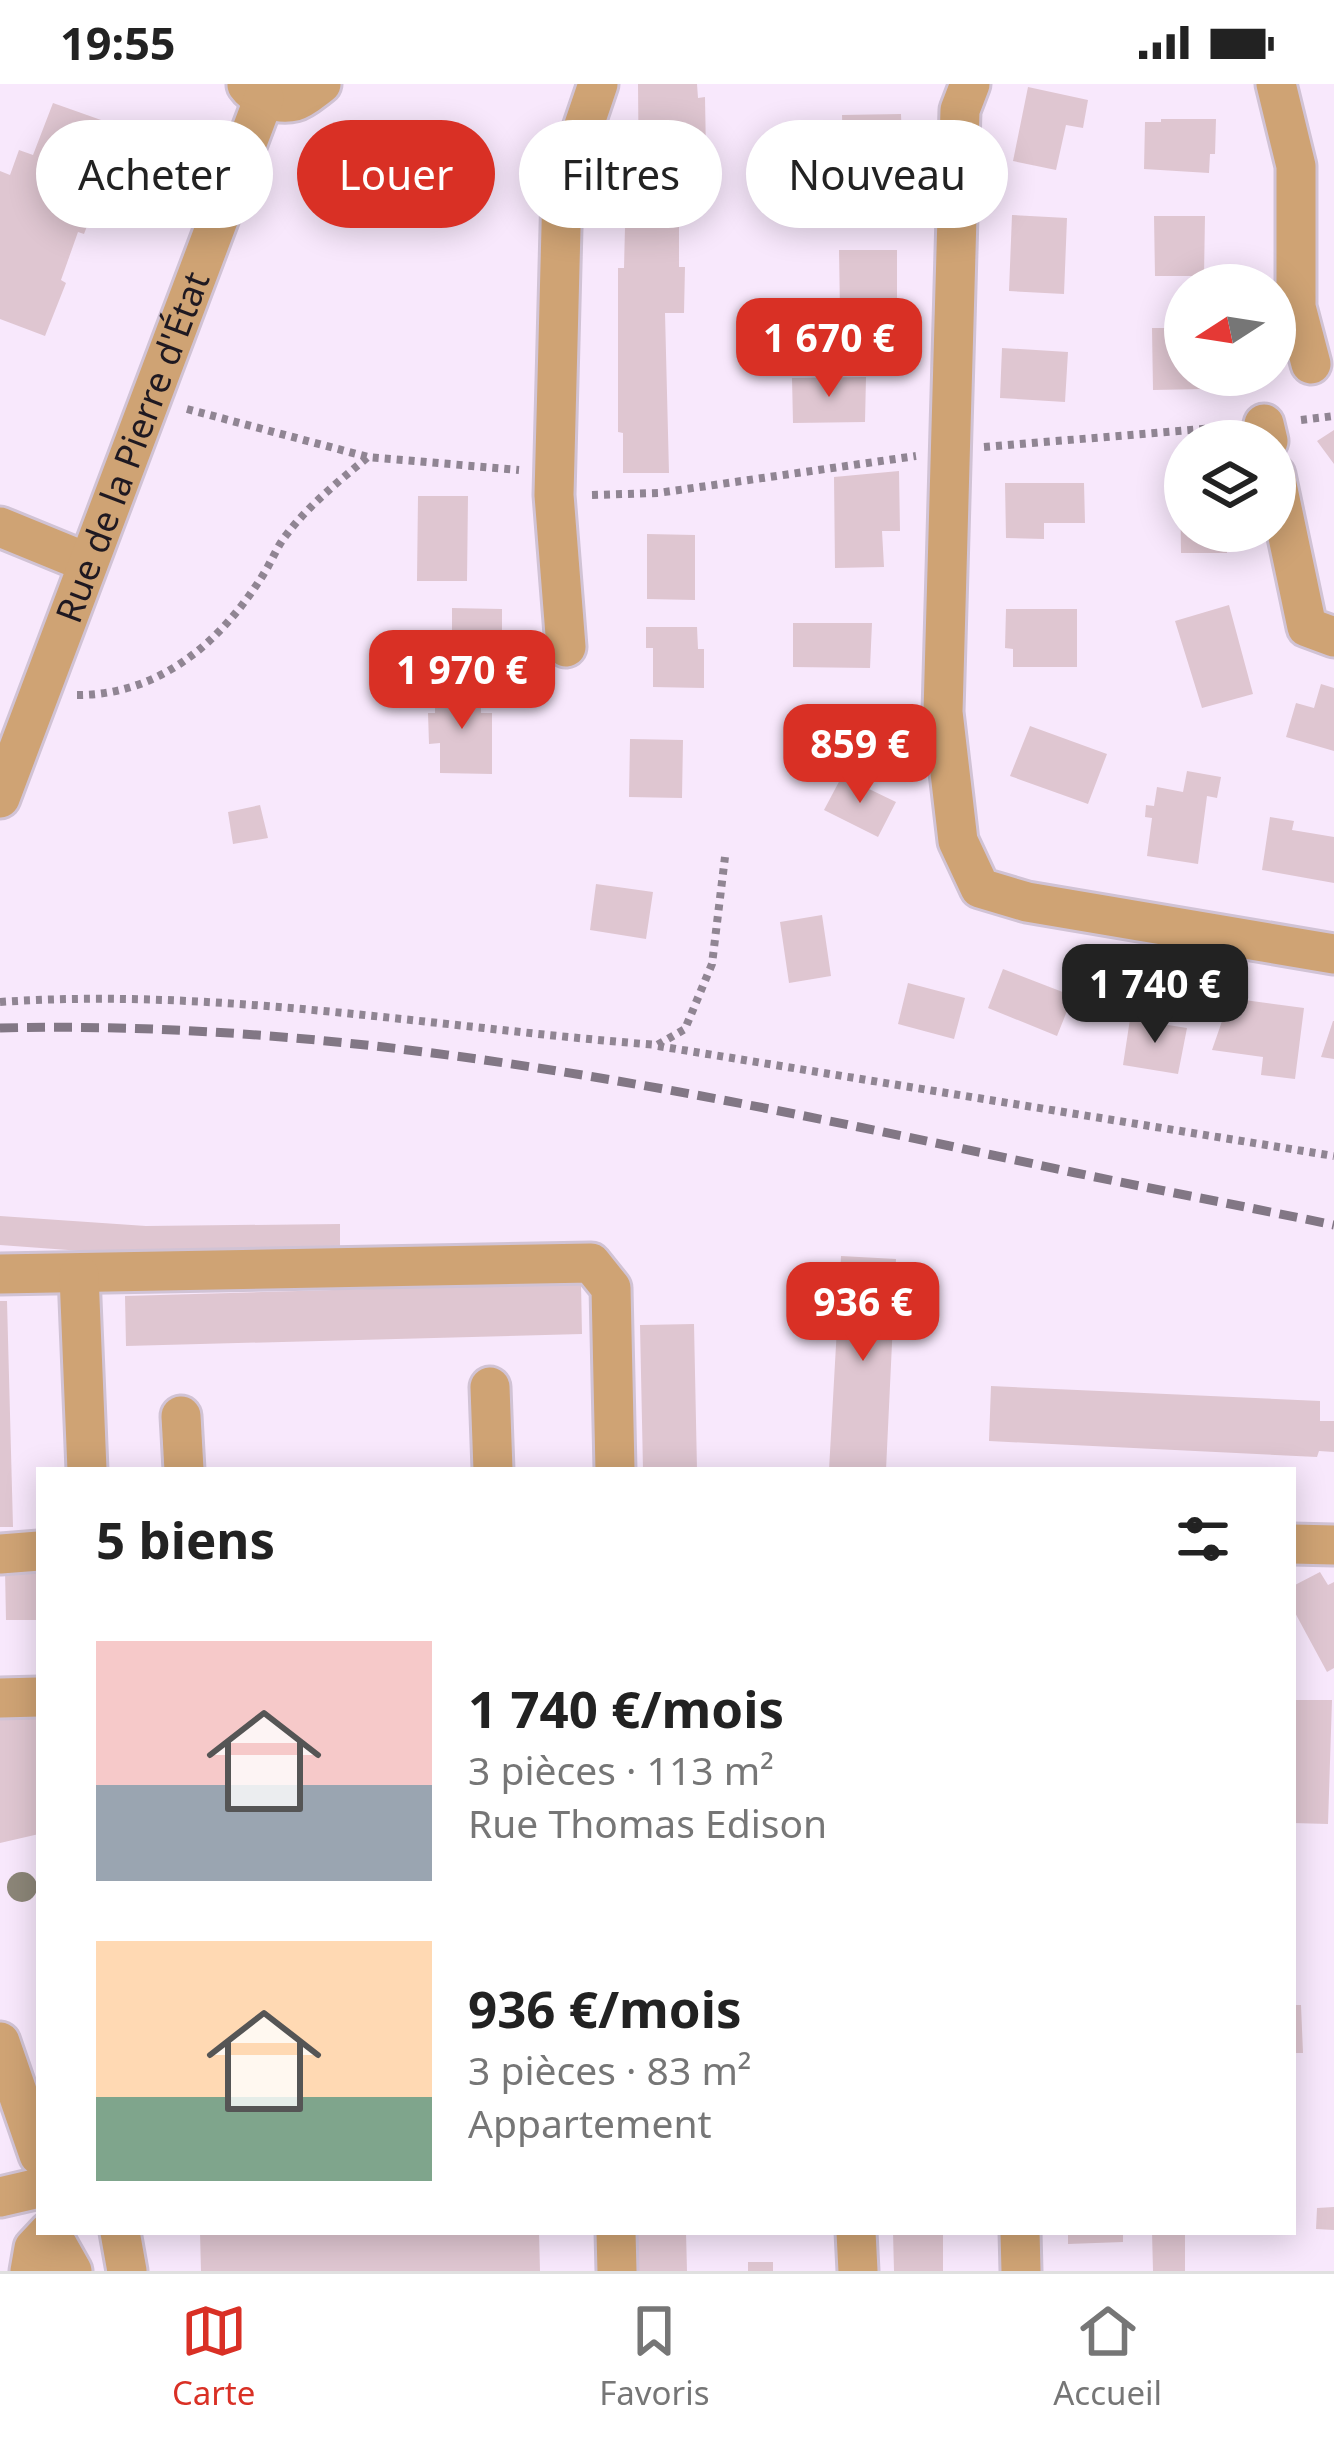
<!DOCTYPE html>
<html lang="fr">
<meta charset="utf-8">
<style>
body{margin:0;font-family:"Noto Sans",sans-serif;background:#f2f2f2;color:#222;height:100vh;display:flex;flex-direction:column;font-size:45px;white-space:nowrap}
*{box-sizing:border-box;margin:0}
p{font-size:39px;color:#767676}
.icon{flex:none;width:66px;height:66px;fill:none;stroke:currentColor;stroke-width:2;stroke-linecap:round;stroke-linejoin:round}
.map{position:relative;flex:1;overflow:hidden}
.side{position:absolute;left:36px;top:1383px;width:1260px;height:768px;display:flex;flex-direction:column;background:#fff;border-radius:0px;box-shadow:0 6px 30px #0003}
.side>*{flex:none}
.hud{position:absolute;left:36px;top:36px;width:1263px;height:108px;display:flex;gap:24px}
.needle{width:78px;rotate:258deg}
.fabs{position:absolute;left:1164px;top:180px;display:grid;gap:24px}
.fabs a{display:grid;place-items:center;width:132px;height:132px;border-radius:50%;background:#fff;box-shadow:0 6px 30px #0003;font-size:60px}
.price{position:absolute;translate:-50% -102px;padding:0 27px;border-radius:24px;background:#d93025;color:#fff;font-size:39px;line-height:78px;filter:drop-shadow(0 3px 6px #0008)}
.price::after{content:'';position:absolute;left:50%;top:72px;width:36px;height:27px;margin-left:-18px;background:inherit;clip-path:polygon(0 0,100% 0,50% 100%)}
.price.current{background:#222;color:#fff}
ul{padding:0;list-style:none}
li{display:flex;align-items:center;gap:36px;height:300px;padding:0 60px}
li span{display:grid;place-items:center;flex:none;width:336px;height:240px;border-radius:0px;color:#555}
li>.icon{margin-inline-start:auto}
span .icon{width:144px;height:144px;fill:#fffc;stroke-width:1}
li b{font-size:51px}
h2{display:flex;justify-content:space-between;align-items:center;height:144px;padding:0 60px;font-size:51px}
.tag{padding:0 42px;border-radius:54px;background:#fff;box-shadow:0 6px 30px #0003;font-size:42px;line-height:108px}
.tag.current{background:#d93025;color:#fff}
.status{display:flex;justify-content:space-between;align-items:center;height:84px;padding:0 60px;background:#fff;direction:ltr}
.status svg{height:33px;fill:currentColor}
.menu{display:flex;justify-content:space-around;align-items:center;height:168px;border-top:3px solid #e0e0e0;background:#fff;font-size:33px;color:#767676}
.menu a{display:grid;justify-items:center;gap:6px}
.menu .current{color:#d93025}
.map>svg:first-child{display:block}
</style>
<div class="status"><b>19:55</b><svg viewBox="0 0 49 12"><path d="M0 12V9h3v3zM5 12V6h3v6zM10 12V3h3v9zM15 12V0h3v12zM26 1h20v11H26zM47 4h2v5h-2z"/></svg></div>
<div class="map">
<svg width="1334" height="2187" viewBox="0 0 1334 2187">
<rect width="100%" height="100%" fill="#f8e8fc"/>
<path fill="#dfc6d1" d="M638 0H697L698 14 705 13 706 71H698L699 111H639Z
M1028 3 1088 16 1083 44 1066 41 1056 86 1013 77Z
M53 19 118 42 98 94 104 97 84 150 78 148 61 196 66 199 45 252 0 235V87L10 91 19 66 33 71Z
M901 30 903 94 857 95V67H843L842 31Z
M1161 35H1216L1215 70H1210L1209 89 1144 85 1145 38H1161Z
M1012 131 1067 134 1064 210 1009 207Z
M1154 132H1205L1204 192H1155Z
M679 142V183H685L684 229H665L669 389H623V349L618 348V184H624L625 143Z
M839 166H897V230L840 229Z
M1152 244H1185V291H1205V305L1153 306Z
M1002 264 1068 268 1065 318 1000 314Z
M866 293 865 338 793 339 792 294Z
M1334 346V380L1317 357Z
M899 387 900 447H882L884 483 835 484 834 393Z
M1180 390H1185V447H1226L1227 469H1181Z
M1005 399H1084L1085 439H1044V455L1006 454Z
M418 412H468L467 497H417Z
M647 450 695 451V516L647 515Z
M1229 521 1253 610 1202 624 1175 537Z
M452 524 502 525V575L452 574Z
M1006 525H1077V583H1013V565L1005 564Z
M793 539H872L870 584 793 583Z
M646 543H697L698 565H704V604L653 603V564H646Z
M1321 600 1334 604V667L1286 653 1296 619 1314 624Z
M435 606H481V629H492V690L440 689V659L429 660 428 629H435Z
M1030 642 1107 670 1088 720 1010 692Z
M630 655 683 656 682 714 629 713Z
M1187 687 1221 693 1217 714 1207 712 1198 780 1147 772 1152 734 1145 733 1146 721 1154 722 1157 703 1183 708Z
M842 692 896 718 878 753 824 726Z
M260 721 268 754 233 760 228 728Z
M1270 733 1294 737 1292 746 1334 753V799L1262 786Z
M596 800 653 808 646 855 590 846Z
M822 831 831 892 789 899 780 838Z
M1003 885 1073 912 1057 952 988 924Z
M908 899 965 914 954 955 898 940Z
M1230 914 1304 924 1295 995 1261 991 1263 973 1212 966Z
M1130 935 1187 944 1178 990 1123 981Z
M1333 937H1334V975L1321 973Z
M0 1132 146 1142 340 1140V1168L109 1169 0 1161Z
M841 1172 896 1175 886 1386H829Z
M581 1199 582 1250 126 1262 125 1212Z
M0 1217H7L13 1443H0Z
M694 1240 697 1386H643L640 1241Z
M991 1302 1320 1317V1337H1334V1368L1319 1367 1317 1373 989 1357Z
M39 1485V1536H6L5 1486Z
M1320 1488 1328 1501 1334 1498V1584L1327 1588 1293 1525V1502Z
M1293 1616H1332L1328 1740 1293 1739Z
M39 1634V1750L0 1759V1636Z
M1293 1921H1301L1303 1969H1293Z
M1334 2123V2146L1316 2145 1317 2124Z
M200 2148H539L540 2187H201Z
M634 2148H686L687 2187H636Z
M893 2148H943V2187H894Z
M1068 2148H1123V2158L1068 2160Z
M1152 2148H1185V2187H1153Z
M748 2178H773V2187H748Z"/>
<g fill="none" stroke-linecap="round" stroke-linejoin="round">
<defs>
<g id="minor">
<path d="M970 0 960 26 943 628 958 757 980 804 1027 818 1334 870"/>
<path d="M1276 0 1296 82V223L1311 280"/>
<path d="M247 1C256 14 279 21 295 17 303 15 314 5 321 0"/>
<path d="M1264 340 1268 357"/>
<path d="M1275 391 1307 543 1334 553"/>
<path d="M0 443 88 479"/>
<path d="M566 563 554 411 562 106 598 0"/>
<path id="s1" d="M0 714 264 14"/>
<path d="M0 1190 591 1179 611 1204 615 1386"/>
<path d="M79 1191 87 1386"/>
<path d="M490 1303 493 1386"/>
<path d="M181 1332 184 1386"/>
<path d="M1293 1460 1334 1461"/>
<path d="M0 1470 39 1467"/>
<path d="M0 1614 39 1613"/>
<path d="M0 1958 39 2071"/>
<path d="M0 2113 39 2104"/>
<path d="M50 2148 72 2187"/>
<path d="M120 2148 127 2187"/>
<path d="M616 2148 617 2187"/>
<path d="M856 2148 858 2187"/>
<path d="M1020 2148 1021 2187"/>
<path d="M30 2187 34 2164 49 2148"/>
</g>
</defs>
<use href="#minor" stroke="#d1c3d5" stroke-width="45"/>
<path stroke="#908593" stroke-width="8" stroke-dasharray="6 6" stroke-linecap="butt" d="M187 325 368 373 519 386
M1301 336 1334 332
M984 363 1227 343
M592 411 658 409 916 372
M77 611C160 611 221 558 263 491 272 477 277 462 287 450 310 420 339 397 368 373
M0 918C220 903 438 944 657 961L685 945 712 880 725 773
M658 962 1334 1072"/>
<use href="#minor" stroke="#cfa374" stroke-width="39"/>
<path stroke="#827785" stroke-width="9" stroke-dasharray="18 9" stroke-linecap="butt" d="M0 944C365 935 722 1013 1076 1089 1162 1107 1248 1123 1334 1141"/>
</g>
<circle fill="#8c8678" cx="22" cy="1803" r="15"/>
<g text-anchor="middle" stroke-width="9" stroke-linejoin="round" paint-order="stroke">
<g font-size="36" fill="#1f1921" stroke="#fff">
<text dy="13" stroke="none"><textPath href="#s1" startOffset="375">Rue de la Pierre d'État</textPath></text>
</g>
</g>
</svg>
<div class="fabs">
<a><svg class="needle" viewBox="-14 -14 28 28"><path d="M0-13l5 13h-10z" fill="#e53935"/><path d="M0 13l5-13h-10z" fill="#767676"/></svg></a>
<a><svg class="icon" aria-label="layers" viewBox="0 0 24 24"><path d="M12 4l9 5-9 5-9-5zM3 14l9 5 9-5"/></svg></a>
</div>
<b class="price" style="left:829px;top:316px">1 670 €</b>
<b class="price" style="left:462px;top:648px">1 970 €</b>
<b class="price" style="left:860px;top:722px">859 €</b>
<b class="price current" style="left:1155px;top:962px">1 740 €</b>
<b class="price" style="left:863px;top:1280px">936 €</b>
<div class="hud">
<a class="tag">Acheter</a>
<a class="tag current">Louer</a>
<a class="tag">Filtres</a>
<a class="tag">Nouveau</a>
</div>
<section class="side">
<h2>5 biens<svg class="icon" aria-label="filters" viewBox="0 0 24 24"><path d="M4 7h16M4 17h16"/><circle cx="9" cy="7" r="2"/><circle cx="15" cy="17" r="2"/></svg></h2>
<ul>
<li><span style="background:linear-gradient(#f6c9c9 60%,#9aa5b1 0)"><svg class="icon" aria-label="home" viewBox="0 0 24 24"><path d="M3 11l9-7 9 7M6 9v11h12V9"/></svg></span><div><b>1 740 €/mois</b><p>3 pièces · 113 m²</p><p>Rue Thomas Edison</p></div></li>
<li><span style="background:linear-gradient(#ffd9b3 65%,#7fa58c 0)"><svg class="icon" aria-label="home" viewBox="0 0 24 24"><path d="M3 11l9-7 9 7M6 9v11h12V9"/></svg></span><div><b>936 €/mois</b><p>3 pièces · 83 m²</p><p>Appartement</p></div></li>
</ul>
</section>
</div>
<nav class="menu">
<a class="current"><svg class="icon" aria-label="map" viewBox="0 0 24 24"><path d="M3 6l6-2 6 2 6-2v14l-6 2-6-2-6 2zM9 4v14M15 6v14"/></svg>Carte</a>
<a><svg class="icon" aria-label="saved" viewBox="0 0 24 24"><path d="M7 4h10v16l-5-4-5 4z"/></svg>Favoris</a>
<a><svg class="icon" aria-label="home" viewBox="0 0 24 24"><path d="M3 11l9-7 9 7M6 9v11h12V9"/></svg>Accueil</a>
</nav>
